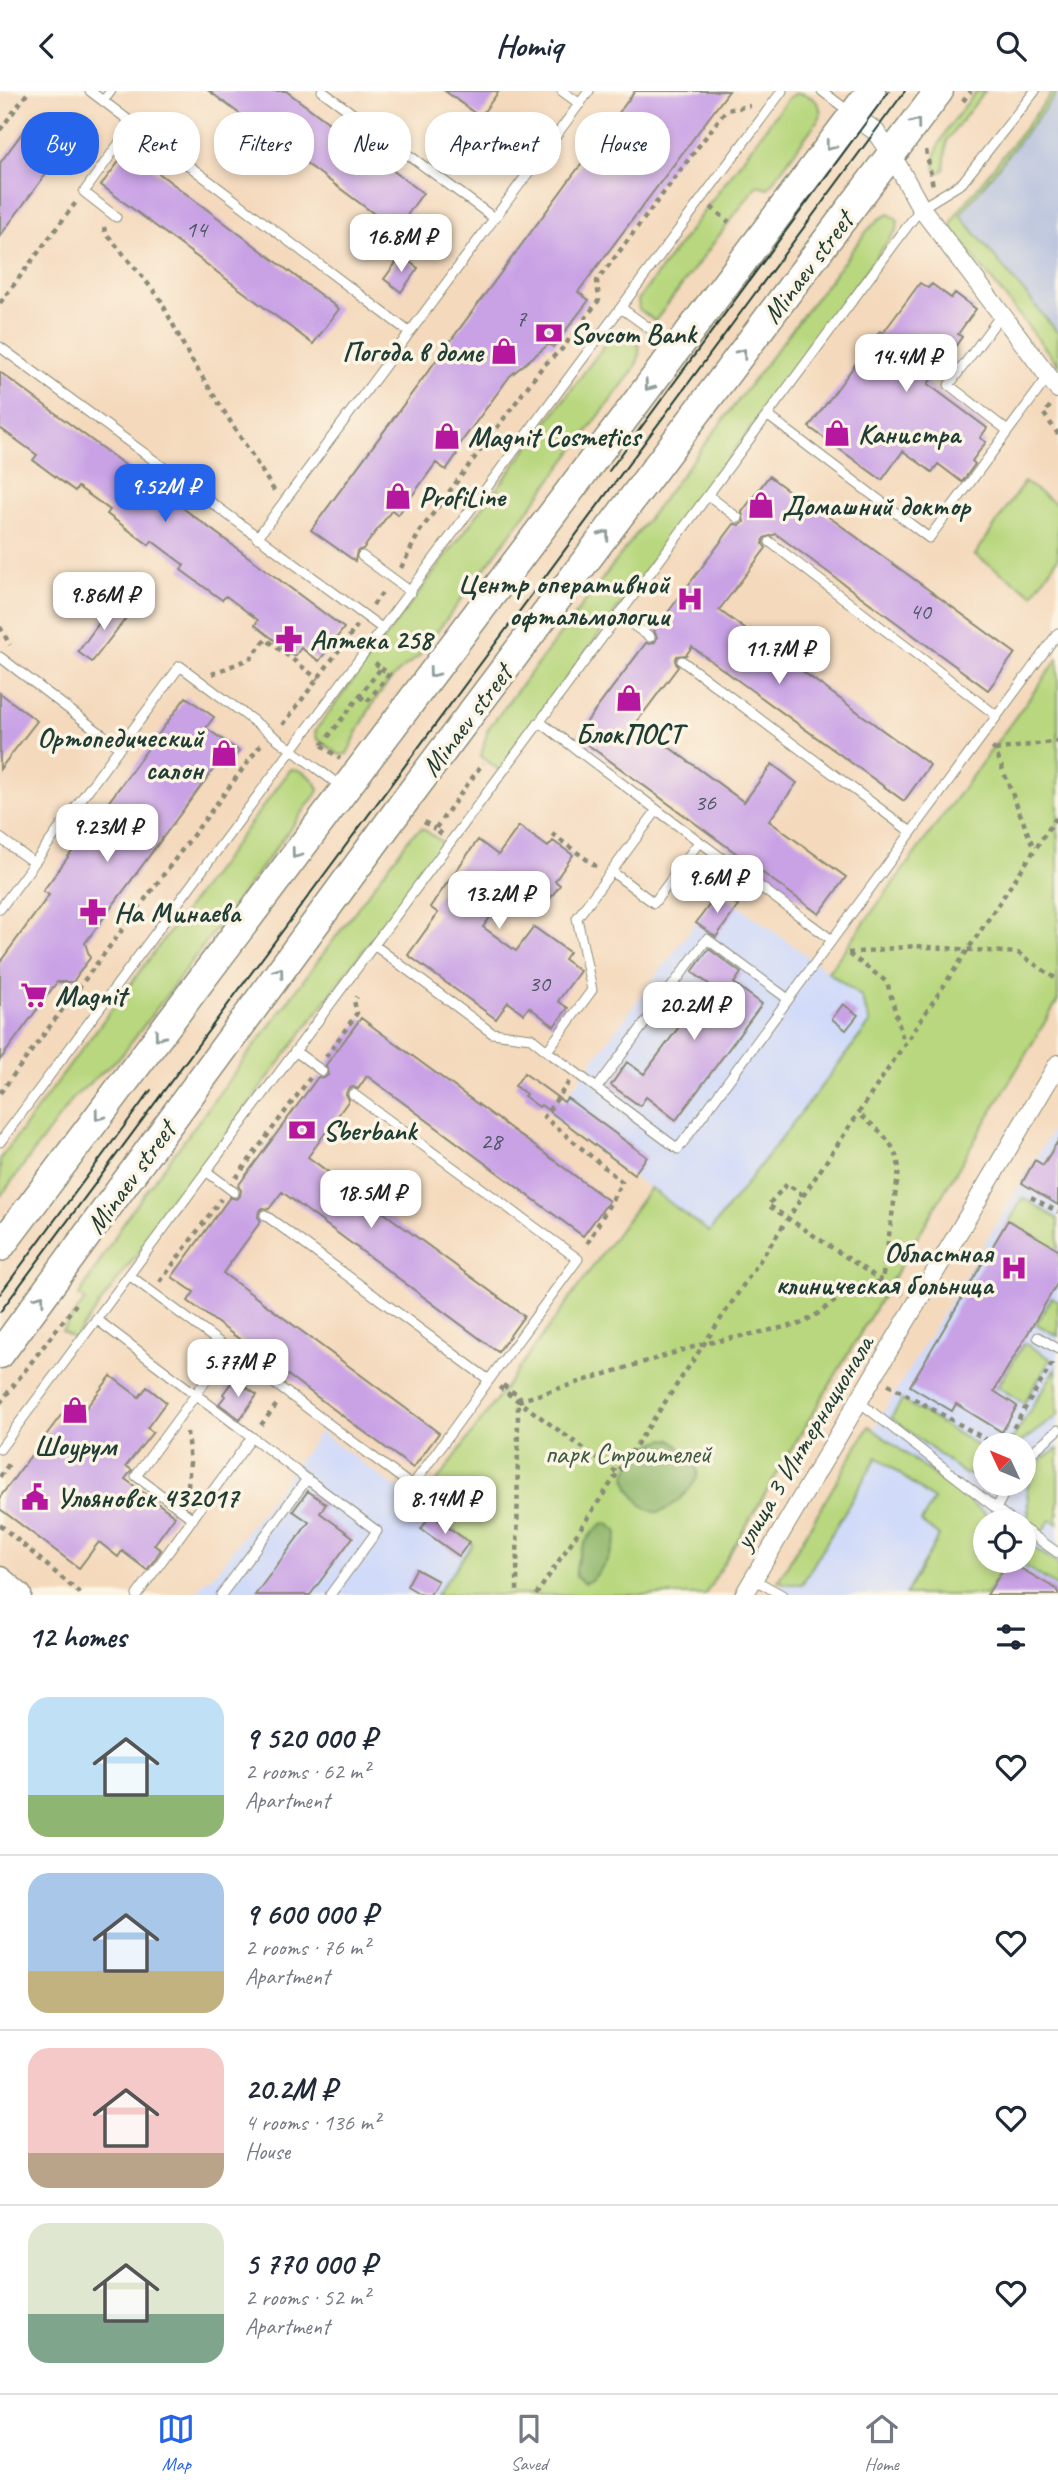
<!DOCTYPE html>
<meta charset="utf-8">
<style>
body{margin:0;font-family:Caveat,sans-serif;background:#f2f2f3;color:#1f2937;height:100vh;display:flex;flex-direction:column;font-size:26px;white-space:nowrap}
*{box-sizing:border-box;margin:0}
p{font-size:23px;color:#747a83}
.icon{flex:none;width:38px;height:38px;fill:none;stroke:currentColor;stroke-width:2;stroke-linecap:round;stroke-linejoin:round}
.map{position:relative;height:1504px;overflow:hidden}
.drawer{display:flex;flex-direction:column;background:#fff;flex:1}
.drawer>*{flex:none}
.guide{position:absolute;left:21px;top:21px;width:700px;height:63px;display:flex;gap:14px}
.needle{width:46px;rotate:314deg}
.fabs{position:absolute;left:973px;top:1342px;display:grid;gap:14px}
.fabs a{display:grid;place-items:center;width:63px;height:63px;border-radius:50%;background:#fff;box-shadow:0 4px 10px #0003;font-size:35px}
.price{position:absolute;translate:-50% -60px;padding:0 16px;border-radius:14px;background:#fff;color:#222;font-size:23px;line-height:46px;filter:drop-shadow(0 2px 4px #0008)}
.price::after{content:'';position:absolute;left:50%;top:42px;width:21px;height:16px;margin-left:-10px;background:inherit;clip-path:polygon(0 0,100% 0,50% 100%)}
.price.active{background:#2563eb;color:#fff}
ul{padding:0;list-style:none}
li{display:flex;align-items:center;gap:21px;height:175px;padding:0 28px}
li+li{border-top:2px solid #e0e1e3}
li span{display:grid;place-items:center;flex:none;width:196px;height:140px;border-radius:21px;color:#555}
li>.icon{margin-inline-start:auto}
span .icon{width:84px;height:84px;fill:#fffc;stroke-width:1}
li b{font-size:30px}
h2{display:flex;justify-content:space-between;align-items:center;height:84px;padding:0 28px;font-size:30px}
.pill{padding:0 24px;border-radius:28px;background:#fff;box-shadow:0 4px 10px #0003;font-size:24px;line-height:63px}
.pill.active{background:#2563eb;color:#fff}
header{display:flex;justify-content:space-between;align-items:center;height:91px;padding:0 28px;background:#fff;font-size:32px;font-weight:700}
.tabs{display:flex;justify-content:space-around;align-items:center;height:98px;border-top:2px solid #e0e1e3;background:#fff;font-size:19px;color:#747a83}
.tabs a{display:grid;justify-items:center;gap:4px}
.tabs .active{color:#2563eb}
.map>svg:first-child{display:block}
</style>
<header><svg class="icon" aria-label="back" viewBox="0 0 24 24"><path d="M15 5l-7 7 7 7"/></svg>Homiq<svg class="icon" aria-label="search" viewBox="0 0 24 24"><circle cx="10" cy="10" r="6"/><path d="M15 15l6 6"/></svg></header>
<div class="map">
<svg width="1058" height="1504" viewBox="0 0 1058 1504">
<rect width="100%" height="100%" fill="#fcf5e5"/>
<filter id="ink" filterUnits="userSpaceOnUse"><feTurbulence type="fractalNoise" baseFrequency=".0143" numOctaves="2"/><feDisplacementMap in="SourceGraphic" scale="14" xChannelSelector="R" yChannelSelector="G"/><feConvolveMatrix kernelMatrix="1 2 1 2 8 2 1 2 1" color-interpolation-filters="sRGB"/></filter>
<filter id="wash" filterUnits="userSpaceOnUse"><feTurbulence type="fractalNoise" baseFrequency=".00686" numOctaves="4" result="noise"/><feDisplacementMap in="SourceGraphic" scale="28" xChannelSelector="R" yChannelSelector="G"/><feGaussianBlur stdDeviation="1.57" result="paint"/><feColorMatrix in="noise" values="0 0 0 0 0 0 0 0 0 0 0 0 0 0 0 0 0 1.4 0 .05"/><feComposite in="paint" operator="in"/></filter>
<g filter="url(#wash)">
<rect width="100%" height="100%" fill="#f4d9bc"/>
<path fill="#d0daf9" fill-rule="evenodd" d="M719 800 861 905 870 931 709 1141 552 1025Z
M1058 1030V1504H776L882 1324ZM985 1354H1024V1393H985ZM985 1432H1024V1470H985Z
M320 1341 473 1453 436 1504H194L206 1489 214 1484Z"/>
<path fill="#bac4de" d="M1058 1V242L960 124Z"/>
<path fill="#b8d77e" stroke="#6c8a59" stroke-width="2" d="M977 0H985L947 49 944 79 937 82C925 58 963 18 977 0Z
M1054 0 1058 1 960 124 1058 242V274L952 138V131L958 121Z
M797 2C811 4 823 11 820 26L768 97 757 94 655 230 639 218 638 209 788 7Z
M889 123 898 129 897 138 499 679 481 665 488 638 867 140 879 128Z
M623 240C644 247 642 265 632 281L418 566C378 593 367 622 347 663L340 664 317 648 315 640 610 247Z
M1024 391 1058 414V467L1033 503 975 464Z
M1058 568V909L705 1504H436L473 1453 420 1414 650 1097 709 1141 870 932 861 905 828 881Z
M291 678C302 678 316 688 319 699L122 964 75 1005 0 1106V1068Z
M422 737 443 752 74 1248 62 1240 85 1209 79 1205 127 1126 411 745Z
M1023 1107 1058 1128V1164L1007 1134Z
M1052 1206 1058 1210V1245L1036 1233Z
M1024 1252 1051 1268 1024 1312 998 1296Z
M1056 1277 1058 1324 1020 1352H1010Z
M902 1309 985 1359V1363L966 1384 891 1327Z
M869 1335 996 1431 985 1432V1470H1007L986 1504H905L939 1445 921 1431 934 1409 877 1366 802 1493H787L778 1490Z
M1058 1358V1423L1056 1427 1058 1433 1050 1429 1043 1440 1029 1432 1027 1396 1043 1367Z
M1024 1450 1058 1473V1496L1016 1470H1024Z"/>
<path fill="#92b86d" stroke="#587a50" stroke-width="2" d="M664 1348 672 1349 695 1370C697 1375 698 1380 697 1386 694 1396 668 1422 657 1421 641 1420 629 1399 625 1386 631 1367 646 1354 664 1348Z
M607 1432 617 1440C618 1454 598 1490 584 1492L576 1486C574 1468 588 1438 607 1432Z"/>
<g id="blocks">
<path fill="#c9a2e6" d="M209 0H286L423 102 396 139Z
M445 0H499L480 26Z
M635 0H729L578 201 589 209 553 256 549 253 510 285 454 361 457 363 446 379 436 372 398 424 392 419 363 458 357 460 355 470 311 439Z
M25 38 60 64 0 145V72Z
M128 59 339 218 313 253 101 94Z
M401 165 418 177 401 201 384 188Z
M920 192 928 197 932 193 951 207 955 202 976 218 958 243 962 246 928 293 987 337 980 347 986 351 972 370 975 373 962 391 938 373 932 381 903 360 882 389 809 336 880 240 883 242Z
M0 281 344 537 319 570 301 557 295 565 255 534 258 529 226 505 222 509 181 479 184 474 152 450 149 454 107 423 110 419 78 396 75 400 33 369 37 364 0 337Z
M769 385 801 409 803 407 1015 562 988 599 776 443 764 447 763 453 766 457 719 519 930 674 904 710 692 556 686 564 677 565 675 570 678 576 636 632 744 711 772 673 797 692 769 730 846 786 819 823 576 645 646 552 650 553 655 551 657 546 654 540 734 433 740 434 744 431 742 421Z
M115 510 130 522 92 571 78 561Z
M0 602 37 630 0 678Z
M186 606 214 626 206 637 239 660 226 678 218 672 85 852 90 867 81 879 73 891H57L0 969V871L49 804 43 800Z
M519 735 548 756 553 750 573 764 555 790 560 794 540 821 510 799 483 836 516 860 534 836 569 861 564 868 580 880 558 910 568 917 554 935 529 916 524 923 508 911 496 928 408 864 438 822 430 816 478 749 498 764Z
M719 801 738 815 716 846 696 832Z
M709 858 741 882 734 892 762 913 676 1029 646 1006 640 1015 611 994 627 971 644 983 710 894 692 881Z
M843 913 858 924 846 939 832 928Z
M361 927 609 1110 583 1145 367 985 358 998 353 996 348 998 346 1003 349 1009 308 1066 524 1225 498 1261 282 1101 269 1118 263 1117 259 1120 258 1126 261 1130 223 1182 439 1342 413 1377 188 1210 194 1201 172 1186 230 1106 236 1108 240 1105 241 1099 238 1095 318 986 324 987 328 984 326 974Z
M524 982 564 1011 567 1007 647 1066 634 1083 541 1014 539 1016 524 1005 526 1003 515 995Z
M1058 1050V1114L1022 1092 1035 1069 1043 1074Z
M1008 1129 1058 1158V1191L994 1300 1017 1315 1002 1341 956 1313 952 1320 910 1295Z
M111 1285 139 1306 147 1296 166 1311 147 1337 153 1341 126 1375 132 1379 125 1388 175 1425 154 1454 161 1459 147 1479 122 1460 118 1466 99 1451 79 1477 0 1418V1406L73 1308 86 1317Z
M234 1288 257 1304 240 1328 219 1313 225 1305 223 1303Z
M308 1400 326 1413 320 1422 353 1446 310 1504H255L309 1431 293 1420Z
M431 1424 469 1451 459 1465 421 1438Z
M1008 1470 1058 1499V1504H987Z
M416 1478 438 1490 430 1504H422L407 1495Z"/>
</g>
</g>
<g filter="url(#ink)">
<use href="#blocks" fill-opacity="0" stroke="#8a8b78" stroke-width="2"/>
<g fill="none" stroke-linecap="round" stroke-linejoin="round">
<defs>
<path id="lane" d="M90 0 409 241
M322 0 494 127
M562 0 580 13
M822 0 851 22
M103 10 111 0
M116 126 84 101 133 33
M621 217 674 255
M1001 224 949 294 1008 340
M0 256 383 538
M767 324 929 447 1048 286
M708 404 738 427
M257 447 589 0
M770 451 997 625
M362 465 411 501
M619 524 650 546
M0 566 120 657
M682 570 911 741
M540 631 657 719
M0 747 34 772
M611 780 654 812 699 751
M0 818 180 575 343 697
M832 849 1058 542
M374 854 492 942 531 947 547 960 678 1058 832 849 657 719 577 827 592 899 547 960
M295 960 322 980
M597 997 707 848 788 908
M353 1003 578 1168 489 1289
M0 1051 782 0
M206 1080 234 1101
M129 1184 412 1395 489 1289 265 1124
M96 1228 252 1346 137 1504
M1038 1246 1058 1258
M858 1310 1015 1432
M0 1358 921 117 962 92 1035 0
M1024 1368 1058 1339
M307 1388 377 1440 330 1504
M996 1418 1009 1393
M193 1428 136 1385 229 1258
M1024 1438 1058 1462
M753 1488 782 1504
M221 1504 307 1388 252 1346"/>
<path id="street" d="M853 24 875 40 892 64 921 117 1058 298
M744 1504 1058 973"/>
<path id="secondary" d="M0 1488 19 1504"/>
<path id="primary" d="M0 1156 871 0
M0 1263 402 714 939 0"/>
</defs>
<use href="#lane" stroke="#8a8b78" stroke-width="11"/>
<use href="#street" stroke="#8a8b78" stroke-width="20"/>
<use href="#secondary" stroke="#8a8b78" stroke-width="27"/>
<use href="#primary" stroke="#8a8b78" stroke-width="31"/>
<path stroke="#8a8b78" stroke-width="4.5" stroke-dasharray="5 5" stroke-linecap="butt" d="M963 10 971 0
M0 39 29 0
M926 59 933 95
M711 116 729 131
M104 136 105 141 159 206 189 265 275 401
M0 212 77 110
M1050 315 1044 323 1058 343
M401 477 420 440 543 275 562 258 599 209 597 190 726 19 750 15
M373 514 385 498
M0 536 10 554
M212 583 251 567 266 548 318 588
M360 605 367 611 389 583 381 577
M283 634 357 535
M322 654 381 577 373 570
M322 654 340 668
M992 657 995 659 1034 758
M995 659 1058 650
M424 731 435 738
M442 743 435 738 483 672
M552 743 597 776
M848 862 914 855 1018 862 1058 889
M849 863 887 891 904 952
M675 911 687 919
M326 966 357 922 354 910 357 906
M569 991 544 1026 622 1091 586 1155
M0 1002 262 652
M236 1087 310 987
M803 1104 787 1093 768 1114 882 1190 899 1079C897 1051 878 1039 858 1022
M1031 1106 1058 1121
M160 1191 221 1108
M1057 1200H1058
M888 1293 996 1354
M503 1294 520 1306 518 1310 517 1504
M499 1296 616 1381
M518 1310 703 1253 800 1233C831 1218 845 1194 882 1190L903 1204
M0 1312 76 1213
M261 1334 277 1313
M1003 1354 1053 1271
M974 1382 985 1370
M0 1386 11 1370
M187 1405 190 1372 187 1341
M0 1434 82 1504
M536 1504 1058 724"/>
<use href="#lane" stroke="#fff" stroke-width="9"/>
<use href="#street" stroke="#fff" stroke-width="18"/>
<use href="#secondary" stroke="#fff" stroke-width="24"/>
<use href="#primary" stroke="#fff" stroke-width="28"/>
<path stroke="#1f3d34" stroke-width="2" d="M609 380 889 0
M0 1203 151 999
M0 1221 905 0"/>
</g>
<defs><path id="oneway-chevron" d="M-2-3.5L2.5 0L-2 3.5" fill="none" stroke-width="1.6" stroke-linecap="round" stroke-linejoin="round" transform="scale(1.75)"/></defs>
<g stroke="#8f9e9a">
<use href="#oneway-chevron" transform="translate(916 32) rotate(-53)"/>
<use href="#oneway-chevron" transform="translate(830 55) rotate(127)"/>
<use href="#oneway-chevron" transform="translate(742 262) rotate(-53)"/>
<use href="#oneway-chevron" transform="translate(649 295) rotate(127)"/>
<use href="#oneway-chevron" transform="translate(605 444) rotate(-53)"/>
<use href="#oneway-chevron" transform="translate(433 582) rotate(127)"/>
<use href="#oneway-chevron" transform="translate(296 763) rotate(127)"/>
<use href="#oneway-chevron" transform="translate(279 881) rotate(-54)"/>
<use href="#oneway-chevron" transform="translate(159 945) rotate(127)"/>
<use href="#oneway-chevron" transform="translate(99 1025) rotate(127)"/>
<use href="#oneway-chevron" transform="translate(40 1208) rotate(-54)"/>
</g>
</g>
<defs>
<symbol id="bank-bare" viewBox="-9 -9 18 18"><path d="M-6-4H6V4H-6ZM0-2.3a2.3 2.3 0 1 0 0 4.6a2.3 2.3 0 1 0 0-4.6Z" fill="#b5179e" stroke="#fcf5e5" stroke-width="2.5" paint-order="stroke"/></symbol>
<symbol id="shop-bare" viewBox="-9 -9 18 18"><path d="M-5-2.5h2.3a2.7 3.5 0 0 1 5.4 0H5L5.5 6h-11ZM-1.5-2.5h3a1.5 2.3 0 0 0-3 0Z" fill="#b5179e" stroke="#fcf5e5" stroke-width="2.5" paint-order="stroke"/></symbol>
<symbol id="hospital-bare" viewBox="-9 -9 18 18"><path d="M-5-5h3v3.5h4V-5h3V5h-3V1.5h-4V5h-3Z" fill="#b5179e" stroke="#fcf5e5" stroke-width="2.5" paint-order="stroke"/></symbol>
<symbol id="pharmacy-bare" viewBox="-9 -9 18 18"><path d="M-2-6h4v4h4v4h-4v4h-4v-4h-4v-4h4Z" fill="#b5179e" stroke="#fcf5e5" stroke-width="2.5" paint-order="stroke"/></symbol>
<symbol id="supermarket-bare" viewBox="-9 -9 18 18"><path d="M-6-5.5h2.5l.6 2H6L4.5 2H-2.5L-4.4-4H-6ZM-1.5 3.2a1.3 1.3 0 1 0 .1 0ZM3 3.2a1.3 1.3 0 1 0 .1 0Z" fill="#b5179e" stroke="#fcf5e5" stroke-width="2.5" paint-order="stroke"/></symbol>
<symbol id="civic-bare" viewBox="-9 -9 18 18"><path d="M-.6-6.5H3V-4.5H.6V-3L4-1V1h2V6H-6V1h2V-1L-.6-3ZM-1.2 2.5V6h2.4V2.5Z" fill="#b5179e" stroke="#fcf5e5" stroke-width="2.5" paint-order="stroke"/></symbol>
</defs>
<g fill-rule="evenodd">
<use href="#bank-bare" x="530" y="223" width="38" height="38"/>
<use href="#shop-bare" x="485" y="241" width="38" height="38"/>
<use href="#shop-bare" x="818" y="323" width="38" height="38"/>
<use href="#shop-bare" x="428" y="326" width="38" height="38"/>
<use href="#shop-bare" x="379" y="386" width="38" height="38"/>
<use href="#shop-bare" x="742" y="395" width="38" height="38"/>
<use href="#hospital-bare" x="671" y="489" width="38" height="38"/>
<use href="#pharmacy-bare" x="270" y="529" width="38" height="38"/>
<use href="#shop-bare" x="610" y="588" width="38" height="38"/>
<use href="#shop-bare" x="205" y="643" width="38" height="38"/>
<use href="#pharmacy-bare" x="74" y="802" width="38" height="38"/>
<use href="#supermarket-bare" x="15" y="885" width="38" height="38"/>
<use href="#bank-bare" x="283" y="1020" width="38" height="38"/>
<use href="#hospital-bare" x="995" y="1158" width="38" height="38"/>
<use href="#shop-bare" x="56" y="1300" width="38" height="38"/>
<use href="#civic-bare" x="16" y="1387" width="38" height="38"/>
</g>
<g text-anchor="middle" stroke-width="7" stroke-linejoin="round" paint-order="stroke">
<g font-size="24" fill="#4a5660">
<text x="196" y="146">14</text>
<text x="521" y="235">7</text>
<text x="920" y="528">40</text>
<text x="705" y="719">36</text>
<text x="539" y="900">30</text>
<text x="491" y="1058">28</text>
</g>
<g font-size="28" fill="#1f3d34" stroke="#fcf5e5">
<text transform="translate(807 176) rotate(-53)" y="10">Minaev street</text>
<text transform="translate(466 629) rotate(-53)" y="10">Minaev street</text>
<text transform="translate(130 1086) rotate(-54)" y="10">Minaev street</text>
<text transform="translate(803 1351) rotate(-59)" y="10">улица 3 Интернационала</text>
</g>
<g font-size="28" font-weight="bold" fill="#1f3d34" stroke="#fcf5e5" text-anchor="start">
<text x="570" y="252">Sovcom Bank</text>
<text x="483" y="270" text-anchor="end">Погода в доме</text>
<text x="858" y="352">Канистра</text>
<text x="468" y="355">Magnit Cosmetics</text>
<text x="419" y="415">ProfiLine</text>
<text x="782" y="424">Домашний доктор</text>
<text x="669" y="502" text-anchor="end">Центр оперативной<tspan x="669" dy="32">офтальмологии</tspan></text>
<text x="310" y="558">Аптека 258</text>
<text x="629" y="652" text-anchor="middle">БлокПОСТ</text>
<text x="203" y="656" text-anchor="end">Ортопедический<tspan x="203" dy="32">салон</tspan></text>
<text x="114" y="831">На Минаева</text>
<text x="55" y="914">Magnit</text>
<text x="323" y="1049">Sberbank</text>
<text x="993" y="1171" text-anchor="end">Областная<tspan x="993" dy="32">клиническая больница</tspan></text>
<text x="75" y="1364" text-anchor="middle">Шоурум</text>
<text x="56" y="1416">Ульяновск 432017</text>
</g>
<g font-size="28" fill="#3e5c43" stroke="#fcf5e5">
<text x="628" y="1372">парк Строителей</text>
</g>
</g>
</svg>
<div class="fabs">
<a><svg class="needle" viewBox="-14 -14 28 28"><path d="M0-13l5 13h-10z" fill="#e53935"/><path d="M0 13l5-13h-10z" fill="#747a83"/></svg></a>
<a><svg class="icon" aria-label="locate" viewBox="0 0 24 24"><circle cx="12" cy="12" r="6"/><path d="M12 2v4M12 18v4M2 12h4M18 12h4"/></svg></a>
</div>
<b class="price" style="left:401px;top:183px">16.8M ₽</b>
<b class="price" style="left:906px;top:303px">14.4M ₽</b>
<b class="price active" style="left:165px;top:433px">9.52M ₽</b>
<b class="price" style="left:104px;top:541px">9.86M ₽</b>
<b class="price" style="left:779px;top:595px">11.7M ₽</b>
<b class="price" style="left:107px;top:773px">9.23M ₽</b>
<b class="price" style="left:717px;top:824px">9.6M ₽</b>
<b class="price" style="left:499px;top:840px">13.2M ₽</b>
<b class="price" style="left:694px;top:951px">20.2M ₽</b>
<b class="price" style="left:371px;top:1139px">18.5M ₽</b>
<b class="price" style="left:238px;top:1308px">5.77M ₽</b>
<b class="price" style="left:445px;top:1445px">8.14M ₽</b>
<div class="guide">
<a class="pill active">Buy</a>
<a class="pill">Rent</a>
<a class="pill">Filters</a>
<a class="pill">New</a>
<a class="pill">Apartment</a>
<a class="pill">House</a>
</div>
</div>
<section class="drawer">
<h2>12 homes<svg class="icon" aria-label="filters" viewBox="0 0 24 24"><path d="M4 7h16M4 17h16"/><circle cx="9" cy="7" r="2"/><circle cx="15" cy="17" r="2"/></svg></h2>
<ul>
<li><span style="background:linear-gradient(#bfe0f5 70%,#8fb573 0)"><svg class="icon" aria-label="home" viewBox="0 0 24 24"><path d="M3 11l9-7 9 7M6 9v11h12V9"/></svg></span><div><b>9 520 000 ₽</b><p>2 rooms · 62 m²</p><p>Apartment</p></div><svg class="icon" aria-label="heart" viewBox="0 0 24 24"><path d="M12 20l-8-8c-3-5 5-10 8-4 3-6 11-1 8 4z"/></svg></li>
<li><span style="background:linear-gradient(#a9c7e8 70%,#c2b280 0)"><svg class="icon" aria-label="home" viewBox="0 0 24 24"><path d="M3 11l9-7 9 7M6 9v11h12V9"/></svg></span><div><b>9 600 000 ₽</b><p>2 rooms · 76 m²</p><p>Apartment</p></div><svg class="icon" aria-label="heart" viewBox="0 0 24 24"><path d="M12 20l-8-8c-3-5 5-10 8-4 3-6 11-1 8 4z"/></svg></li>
<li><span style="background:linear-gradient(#f6c9c9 75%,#b9a48a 0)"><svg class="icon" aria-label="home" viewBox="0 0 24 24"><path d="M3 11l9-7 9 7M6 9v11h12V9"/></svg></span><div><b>20.2M ₽</b><p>4 rooms · 136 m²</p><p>House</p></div><svg class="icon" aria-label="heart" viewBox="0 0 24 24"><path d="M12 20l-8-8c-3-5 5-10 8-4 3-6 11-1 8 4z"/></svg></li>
<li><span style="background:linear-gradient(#dfe7d0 65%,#7fa58c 0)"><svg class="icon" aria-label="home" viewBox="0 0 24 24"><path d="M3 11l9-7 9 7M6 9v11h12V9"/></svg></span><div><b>5 770 000 ₽</b><p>2 rooms · 52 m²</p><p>Apartment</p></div><svg class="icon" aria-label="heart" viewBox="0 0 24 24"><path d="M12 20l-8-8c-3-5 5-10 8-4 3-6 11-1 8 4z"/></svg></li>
</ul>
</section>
<nav class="tabs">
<a class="active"><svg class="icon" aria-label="map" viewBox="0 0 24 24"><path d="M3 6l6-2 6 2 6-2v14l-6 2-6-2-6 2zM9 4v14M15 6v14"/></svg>Map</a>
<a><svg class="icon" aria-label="saved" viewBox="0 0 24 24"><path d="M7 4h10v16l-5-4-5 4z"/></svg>Saved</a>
<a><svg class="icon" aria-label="home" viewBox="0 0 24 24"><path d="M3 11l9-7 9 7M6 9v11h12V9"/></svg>Home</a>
</nav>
